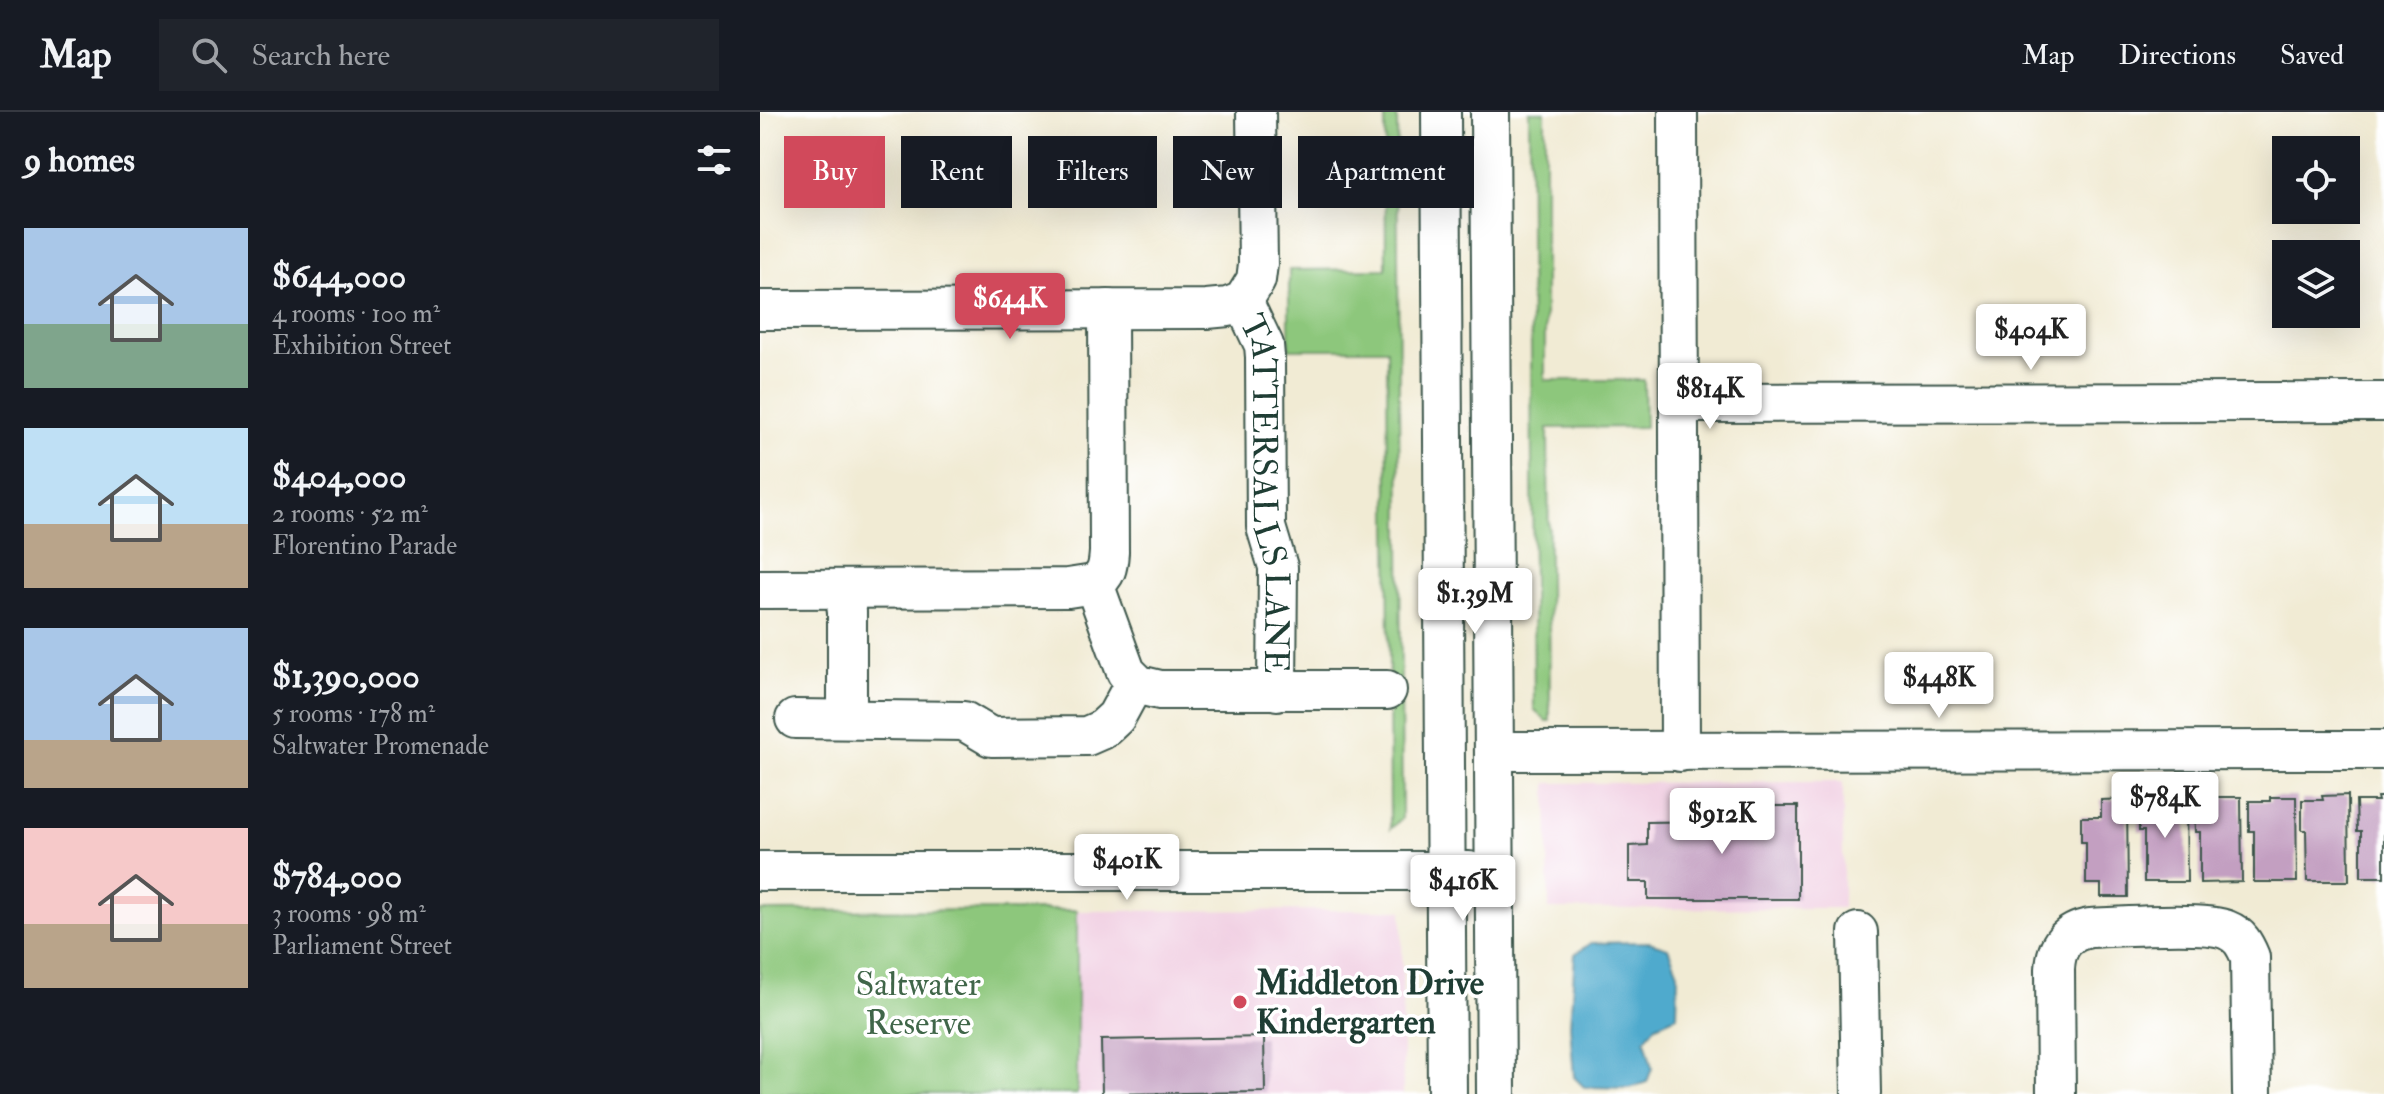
<!DOCTYPE html>
<meta charset="utf-8">
<style>
body{margin:0;font-family:"IM FELL Double Pica",serif;background:#20242c;color:#f1f3f6;height:100vh;display:flex;flex-direction:column;font-size:30px;white-space:nowrap}
*{box-sizing:border-box;margin:0}
p{font-size:26px;color:#9ea1a6}
.icon{flex:none;width:44px;height:44px;fill:none;stroke:currentColor;stroke-width:2;stroke-linecap:round;stroke-linejoin:round}
.map{position:relative;flex:1;overflow:hidden}
.panel{display:flex;flex-direction:column;background:#171b24;width:760px}
.panel>*{flex:none}
.top-card{position:absolute;left:24px;top:24px;width:760px;height:72px;display:flex;gap:16px}
.tools{position:absolute;left:1512px;top:24px;display:grid;gap:16px}
.tools a{display:grid;place-items:center;width:88px;height:88px;border-radius:0px;background:#171b24;box-shadow:0 8px 32px #0002;font-size:40px}
.price{position:absolute;translate:-50% -68px;padding:0 18px;border-radius:8px;background:#fff;color:#222;font-size:26px;line-height:52px;filter:drop-shadow(0 2px 4px #0008)}
.price::after{content:'';position:absolute;left:50%;top:48px;width:24px;height:18px;margin-left:-12px;background:inherit;clip-path:polygon(0 0,100% 0,50% 100%)}
.price.selected{background:#d1495b;color:#fff}
ul{padding:0;list-style:none}
li{display:flex;align-items:center;gap:24px;height:200px;padding:0 24px}
li span{display:grid;place-items:center;flex:none;width:224px;height:160px;border-radius:0px;color:#555}
li>.icon{margin-inline-start:auto}
span .icon{width:96px;height:96px;fill:#fffc;stroke-width:1}
li b{font-size:34px}
h2{display:flex;justify-content:space-between;align-items:center;height:96px;padding:0 24px;font-size:34px}
.tag{padding:0 28px;border-radius:0px;background:#171b24;box-shadow:0 8px 32px #0002;font-size:28px;line-height:72px}
.tag.selected{background:#d1495b;color:#fff}
header{display:flex;align-items:center;gap:48px;box-sizing:border-box;height:112px;padding:0 40px;background:#171b24;border-bottom:2px solid #363941}
header strong{font-size:38px}
nav{display:flex;gap:44px;margin-inline-start:auto;font-size:28px}
.search{width:560px;height:72px;background:#20242c;display:flex;align-items:center;gap:20px;box-sizing:border-box;padding:0 28px;border-radius:0px;color:#9ea1a6;font-size:30px}
main{display:flex;flex:1;min-height:0}
.map>svg:first-child{display:block}
</style>
<header>
<strong>Map</strong>
<div class="search"><svg class="icon" aria-label="search" viewBox="0 0 24 24"><circle cx="10" cy="10" r="6"/><path d="M15 15l6 6"/></svg>Search here</div>
<nav><a>Map</a><a>Directions</a><a>Saved</a></nav>
</header>
<main>
<section class="panel">
<h2>9 homes<svg class="icon" aria-label="filters" viewBox="0 0 24 24"><path d="M4 7h16M4 17h16"/><circle cx="9" cy="7" r="2"/><circle cx="15" cy="17" r="2"/></svg></h2>
<ul>
<li><span style="background:linear-gradient(#a9c7e8 60%,#7fa58c 0)"><svg class="icon" aria-label="home" viewBox="0 0 24 24"><path d="M3 11l9-7 9 7M6 9v11h12V9"/></svg></span><div><b>$644,000</b><p>4 rooms · 100 m²</p><p>Exhibition Street</p></div></li>
<li><span style="background:linear-gradient(#bfe0f5 60%,#b9a48a 0)"><svg class="icon" aria-label="home" viewBox="0 0 24 24"><path d="M3 11l9-7 9 7M6 9v11h12V9"/></svg></span><div><b>$404,000</b><p>2 rooms · 52 m²</p><p>Florentino Parade</p></div></li>
<li><span style="background:linear-gradient(#a9c7e8 70%,#b9a48a 0)"><svg class="icon" aria-label="home" viewBox="0 0 24 24"><path d="M3 11l9-7 9 7M6 9v11h12V9"/></svg></span><div><b>$1,390,000</b><p>5 rooms · 178 m²</p><p>Saltwater Promenade</p></div></li>
<li><span style="background:linear-gradient(#f6c9c9 60%,#b9a48a 0)"><svg class="icon" aria-label="home" viewBox="0 0 24 24"><path d="M3 11l9-7 9 7M6 9v11h12V9"/></svg></span><div><b>$784,000</b><p>3 rooms · 98 m²</p><p>Parliament Street</p></div></li>
</ul>
</section>
<div class="map">
<svg width="1624" height="982" viewBox="0 0 1624 982">
<rect width="100%" height="100%" fill="#fff"/>
<filter id="ink" filterUnits="userSpaceOnUse"><feTurbulence type="fractalNoise" baseFrequency=".0125" numOctaves="2"/><feDisplacementMap in="SourceGraphic" scale="16" xChannelSelector="R" yChannelSelector="G"/><feConvolveMatrix kernelMatrix="1 2 1 2 8 2 1 2 1" color-interpolation-filters="sRGB"/></filter>
<filter id="wash" filterUnits="userSpaceOnUse"><feTurbulence type="fractalNoise" baseFrequency=".006" numOctaves="4" result="noise"/><feDisplacementMap in="SourceGraphic" scale="32" xChannelSelector="R" yChannelSelector="G"/><feGaussianBlur stdDeviation="1.8" result="paint"/><feColorMatrix in="noise" values="0 0 0 0 0 0 0 0 0 0 0 0 0 0 0 0 0 1.4 0 .05"/><feComposite in="paint" operator="in"/></filter>
<g filter="url(#wash)">
<rect width="100%" height="100%" fill="#f1ebd4"/>
<path fill="#f1d0e3" d="M1083 670V796L789 797 787 671Z
M642 798 643 982H317V799Z"/>
<path fill="#8dc77b" stroke="#568258" stroke-width="2" d="M625 0H637L642 706 630 717 627 237H529V158L626 157Z
M769 0H785V268H884L885 315 788 316 790 609H786L774 597Z
M317 798V982H0V799Z"/>
<path fill="#50aacd" stroke="#387480" stroke-width="2" d="M889 830 908 836 918 861 917 904 896 913 885 927 892 956 887 970 869 976 824 975 814 965 810 913 815 842 831 831Z"/>
<g id="blocks">
<path fill="#c39fc1" d="M1588 683 1589 769H1547L1546 718H1542V688H1563L1562 684Z
M1400 685H1426L1427 770H1384V719H1379V690L1400 689Z
M1455 685H1481L1482 770 1440 771V720H1435L1434 690 1456 689Z
M1510 685H1536L1537 770H1494V719H1489V689H1510Z
M1617 685H1624V765H1601V719H1597L1596 689H1618Z
M1367 687 1368 785H1341V772H1326V730H1321V705H1341V688Z
M961 694H1038V787H888V770H869V734L887 733V710L960 709Z
M504 925 505 980 342 982 341 928Z"/>
</g>
</g>
<g filter="url(#ink)">
<use href="#blocks" fill-opacity="0" stroke="#3e574c" stroke-width="2"/>
<g fill="none" stroke-linecap="round" stroke-linejoin="round">
<defs>
<g id="minor">
<path d="M681 0 687 982"/>
<path d="M730 0 736 982"/>
<path d="M918 0 920 640"/>
<path id="s1" d="M483 189 504 233 505 245 506 415 518 455 517 579"/>
<path d="M348 197 349 440C348 455 347 463 334 472L366 560 379 573 400 578H627"/>
<path d="M0 198 447 197 468 195 483 189 496 168 498 152 496 0"/>
<path d="M919 291 1624 290"/>
<path d="M0 477 308 476 334 472"/>
<path d="M84 477 87 500V607"/>
<path d="M35 607 204 609 231 625 327 624 343 617 356 605 375 570"/>
<path d="M734 639 1624 638"/>
<path d="M0 759H709"/>
<path d="M1098 820 1101 982"/>
<path d="M1296 982 1295 857C1296 833 1307 820 1330 816 1358 815 1445 808 1467 818 1480 823 1485 833 1490 845L1492 982"/>
</g>
</defs>
<use href="#minor" stroke="#3e574c" stroke-width="42"/>
<use href="#minor" stroke="#fff" stroke-width="38"/>
</g>
</g>
<circle fill="#d1495b" stroke="#fff" stroke-width="3" cx="480" cy="890" r="8"/>
<g text-anchor="middle" stroke-width="7" stroke-linejoin="round" paint-order="stroke">
<g font-size="34" fill="#1f3d34" stroke="#fff">
<text dy="12" stroke="none"><textPath href="#s1" startOffset="198">TATTERSALLS LANE</textPath></text>
</g>
<g font-size="34" font-weight="bold" fill="#1f3d34" stroke="#fff" text-anchor="start">
<text x="496" y="882">Middleton Drive<tspan x="496" dy="39">Kindergarten</tspan></text>
</g>
<g font-size="34" fill="#406649" stroke="#fff">
<text x="158" y="883">Saltwater<tspan x="158" dy="39">Reserve</tspan></text>
</g>
</g>
</svg>
<div class="tools">
<a><svg class="icon" aria-label="locate" viewBox="0 0 24 24"><circle cx="12" cy="12" r="6"/><path d="M12 2v4M12 18v4M2 12h4M18 12h4"/></svg></a>
<a><svg class="icon" aria-label="layers" viewBox="0 0 24 24"><path d="M12 4l9 5-9 5-9-5zM3 14l9 5 9-5"/></svg></a>
</div>
<b class="price selected" style="left:250px;top:229px">$644K</b>
<b class="price" style="left:1271px;top:260px">$404K</b>
<b class="price" style="left:950px;top:319px">$814K</b>
<b class="price" style="left:715px;top:524px">$1.39M</b>
<b class="price" style="left:1179px;top:608px">$448K</b>
<b class="price" style="left:1405px;top:728px">$784K</b>
<b class="price" style="left:962px;top:744px">$912K</b>
<b class="price" style="left:367px;top:790px">$401K</b>
<b class="price" style="left:703px;top:811px">$416K</b>
<div class="top-card">
<a class="tag selected">Buy</a>
<a class="tag">Rent</a>
<a class="tag">Filters</a>
<a class="tag">New</a>
<a class="tag">Apartment</a>
</div>
</div>
</main>
